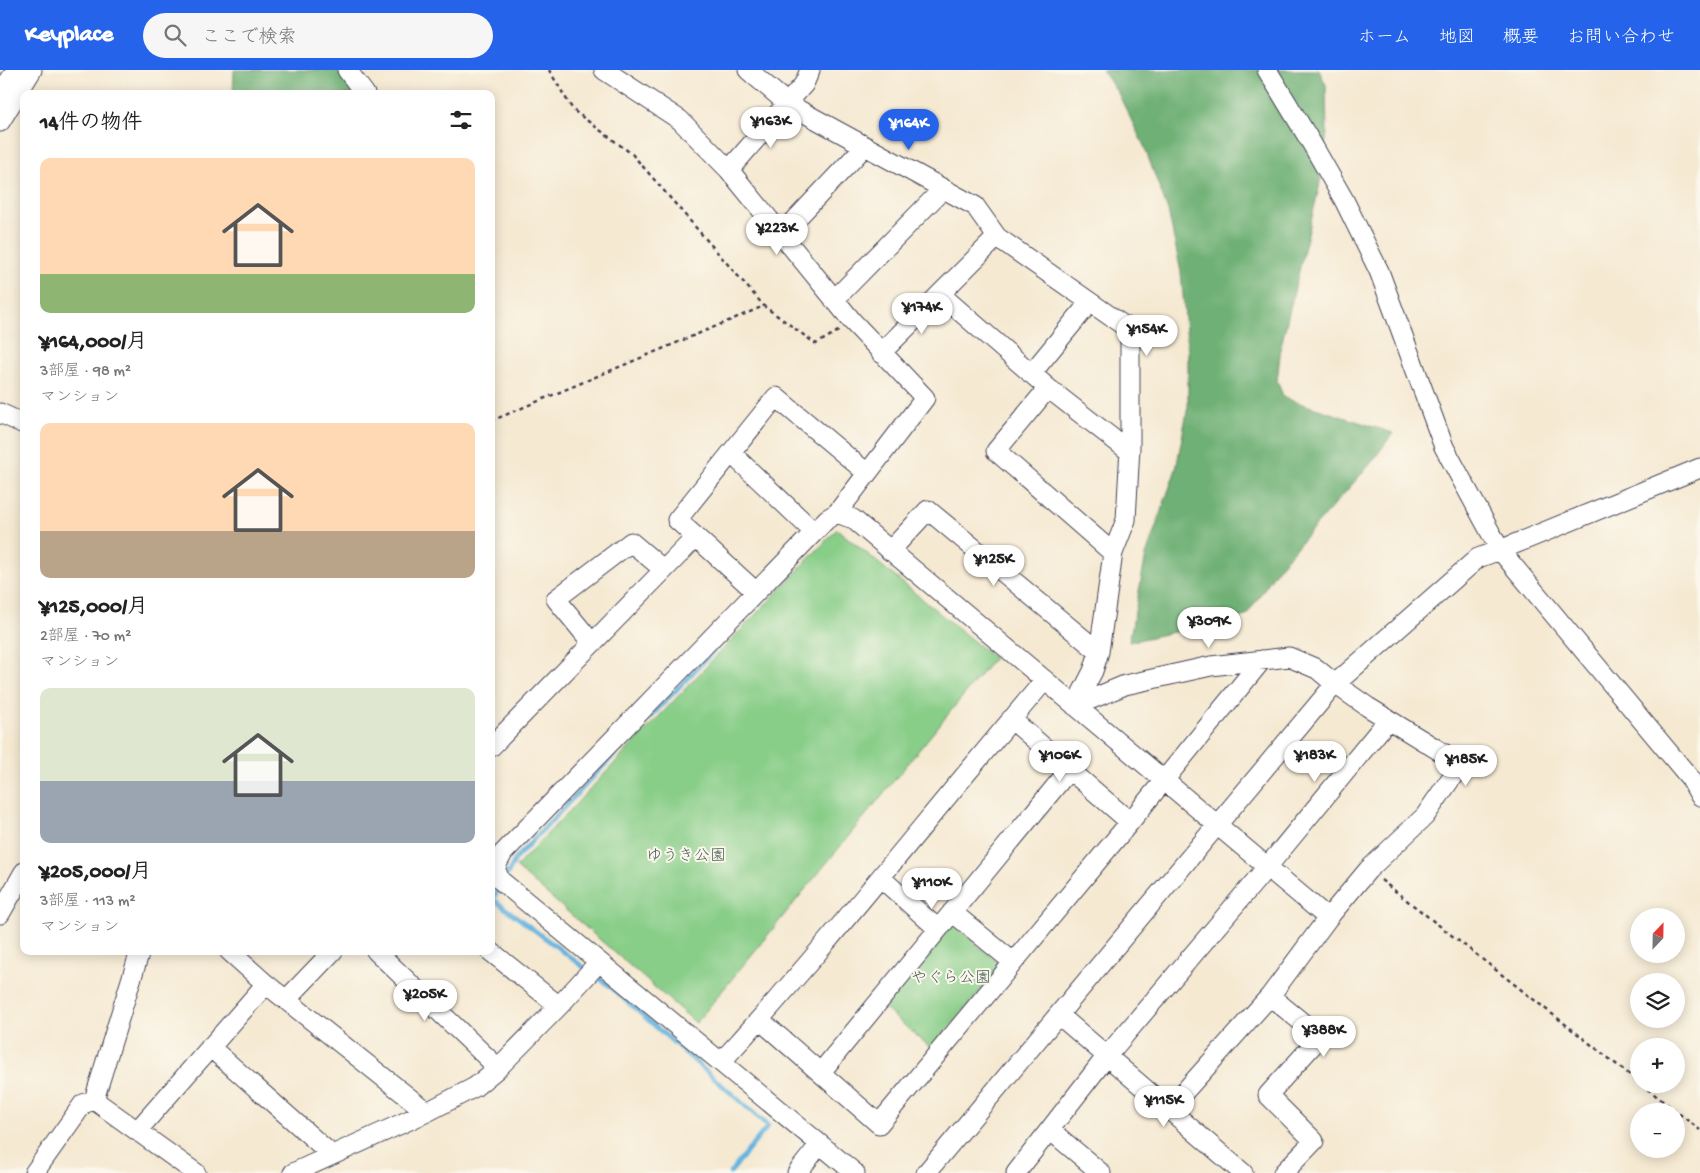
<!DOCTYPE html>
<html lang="ja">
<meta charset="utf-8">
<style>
body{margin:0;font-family:"Gochi Hand","Klee One",sans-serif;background:#f6f6f6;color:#222;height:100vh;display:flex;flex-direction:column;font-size:19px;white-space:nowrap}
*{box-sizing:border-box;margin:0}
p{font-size:16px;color:#767676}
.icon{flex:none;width:28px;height:28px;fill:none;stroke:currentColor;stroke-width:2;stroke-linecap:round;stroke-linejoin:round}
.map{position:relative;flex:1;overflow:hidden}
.details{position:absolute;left:20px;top:20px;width:475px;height:865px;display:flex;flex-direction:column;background:#fff;border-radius:10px;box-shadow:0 2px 12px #0003}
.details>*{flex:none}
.needle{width:32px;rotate:22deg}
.controls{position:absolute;left:1630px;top:838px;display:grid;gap:10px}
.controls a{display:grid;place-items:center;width:55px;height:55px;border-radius:50%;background:#fff;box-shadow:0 2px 12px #0003;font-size:25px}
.price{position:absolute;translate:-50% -42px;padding:0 11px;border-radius:18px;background:#fff;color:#222;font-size:16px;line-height:32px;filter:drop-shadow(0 1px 2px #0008)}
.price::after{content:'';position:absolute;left:50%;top:30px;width:15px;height:11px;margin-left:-8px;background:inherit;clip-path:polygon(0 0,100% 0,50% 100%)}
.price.on{background:#2563eb;color:#fff}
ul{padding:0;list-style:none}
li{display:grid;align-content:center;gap:10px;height:265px;padding:0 20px}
li span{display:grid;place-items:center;height:155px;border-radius:10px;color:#555}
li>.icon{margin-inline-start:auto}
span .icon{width:90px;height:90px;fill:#fffc;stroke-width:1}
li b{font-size:21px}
h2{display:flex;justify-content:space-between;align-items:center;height:60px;padding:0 20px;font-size:21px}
header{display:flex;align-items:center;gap:30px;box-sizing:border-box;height:70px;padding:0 25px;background:#2563eb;color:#fff}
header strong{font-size:24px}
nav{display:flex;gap:28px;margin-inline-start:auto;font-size:18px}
.search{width:350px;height:45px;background:#f6f6f6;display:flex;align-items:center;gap:12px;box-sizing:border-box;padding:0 18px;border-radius:28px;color:#767676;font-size:19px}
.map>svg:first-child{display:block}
</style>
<header>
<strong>Keyplace</strong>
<div class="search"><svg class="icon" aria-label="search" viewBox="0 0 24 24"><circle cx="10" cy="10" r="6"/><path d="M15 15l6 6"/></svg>ここで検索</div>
<nav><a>ホーム</a><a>地図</a><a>概要</a><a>お問い合わせ</a></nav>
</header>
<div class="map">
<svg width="1700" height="1103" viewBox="0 0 1700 1103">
<rect width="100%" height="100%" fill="#fbf7ec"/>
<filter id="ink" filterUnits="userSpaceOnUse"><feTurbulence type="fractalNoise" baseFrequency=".02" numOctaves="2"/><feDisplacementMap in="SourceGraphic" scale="10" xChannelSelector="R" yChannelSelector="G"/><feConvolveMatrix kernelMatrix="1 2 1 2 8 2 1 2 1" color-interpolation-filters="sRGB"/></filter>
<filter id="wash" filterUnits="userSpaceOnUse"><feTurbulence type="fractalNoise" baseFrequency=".0096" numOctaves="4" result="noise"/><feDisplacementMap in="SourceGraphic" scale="20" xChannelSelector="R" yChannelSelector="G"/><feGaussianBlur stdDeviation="1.12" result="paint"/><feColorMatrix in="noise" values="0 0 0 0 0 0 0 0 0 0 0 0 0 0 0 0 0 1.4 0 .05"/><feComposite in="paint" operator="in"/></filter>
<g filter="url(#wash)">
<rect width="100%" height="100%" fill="#f5e9d2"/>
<path fill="#88cd88" stroke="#557862" d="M837 459 994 588 696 953 516 797Z
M952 854 1002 896 931 978 884 938Z"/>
<path fill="#6eb074" stroke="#486958" d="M234 0H339L368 24H233Z
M1102 0H1319L1326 15 1327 63 1319 118 1281 276 1277 311 1284 328 1393 363 1372 392 1279 497 1246 546 1129 572 1146 485 1176 399 1188 336V283L1181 202 1168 141 1144 76 1118 23Z"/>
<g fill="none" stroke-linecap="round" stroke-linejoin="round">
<path stroke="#64b4df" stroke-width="4.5" d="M505 809 516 788 762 530
M501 815 493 829 586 899
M595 905 612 918 768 1056 730 1103"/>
</g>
</g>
<g filter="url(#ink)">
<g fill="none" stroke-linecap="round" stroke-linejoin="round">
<defs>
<path id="minor" d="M347 0 365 24
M604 0 680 50 729 100 852 251 925 328 837 443
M748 0 788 34 975 136 997 167 1130 260V377L1126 450 1113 483 1099 582 1093 601 1075 636
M1267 0 1312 74 1344 130 1379 201 1444 377 1500 480 1690 708 1700 726
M0 25 16 0
M0 52 32 0
M729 100 804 14 810 0
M781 165 865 76
M940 224 1048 318 996 381 1113 483
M834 230 943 119
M881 283 997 167
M1031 304 1090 232
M1048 318 1130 382
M0 343 24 354
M731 383 814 462
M696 467 756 522
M890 481 928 440 1099 582
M592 573 556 529 631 472 664 500
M1075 636 1125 615 1211 596 1289 587 1317 599 1335 614 1368 637 1461 694 1425 746 1368 800 1328 848 1270 926 1320 967 1268 1025 1314 1071 1283 1103
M1011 649 1130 752
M491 677 696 467 677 450 776 327 867 403
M881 808 938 859
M952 842 1013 892
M0 844 24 802
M140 881 94 1030 196 1103
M229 881 266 914 427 1042
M376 881 498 998
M490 881 559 936
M286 930 333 881
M1059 945 1243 1103
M760 950 879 1054 1130 752 1262 590
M210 977 332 1085
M721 992C834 869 936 737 1045 610
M821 1002 1069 700
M1168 1040 1270 926
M1050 1060 1101 1103
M137 1061 266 914
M34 1103 83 1034 94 1030
M293 1103 427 1042 475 1017 498 998 559 936 599 892
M797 1103 820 1074
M855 1103 500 810 495 798 503 783 827 449 837 443 853 449 1328 848
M926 1103 1335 614 1478 488 1500 480 1700 398
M1016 1103 1106 987 1268 796 1388 650"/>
</defs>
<use href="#minor" stroke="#424052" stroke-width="21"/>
<path stroke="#424052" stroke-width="2.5" stroke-dasharray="4 4" stroke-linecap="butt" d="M549 0 573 40 632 84 764 236 816 274 840 260
M491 351 764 236
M1381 810 1639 1012
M1641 1014 1700 1060"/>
<use href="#minor" stroke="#fff" stroke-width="19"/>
</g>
</g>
<g text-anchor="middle" stroke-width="4" stroke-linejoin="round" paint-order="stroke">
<g font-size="16" fill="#465e56" stroke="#fbf7ec">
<text x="686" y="790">ゆうき公園</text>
<text x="951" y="912">やぐら公園</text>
</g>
</g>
</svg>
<div class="controls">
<a><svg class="needle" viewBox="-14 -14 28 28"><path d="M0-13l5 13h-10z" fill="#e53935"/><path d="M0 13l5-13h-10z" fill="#767676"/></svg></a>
<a><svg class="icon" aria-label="layers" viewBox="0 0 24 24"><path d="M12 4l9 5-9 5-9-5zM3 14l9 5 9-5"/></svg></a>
<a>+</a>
<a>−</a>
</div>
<b class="price" style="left:771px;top:79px">¥163K</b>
<b class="price on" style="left:909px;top:81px">¥164K</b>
<b class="price" style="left:777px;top:186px">¥223K</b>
<b class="price" style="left:922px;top:265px">¥174K</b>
<b class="price" style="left:1147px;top:287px">¥154K</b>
<b class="price" style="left:994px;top:517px">¥125K</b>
<b class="price" style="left:1209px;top:579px">¥309K</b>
<b class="price" style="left:1060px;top:713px">¥106K</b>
<b class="price" style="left:1315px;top:713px">¥183K</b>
<b class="price" style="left:1466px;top:717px">¥185K</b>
<b class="price" style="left:932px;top:840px">¥110K</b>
<b class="price" style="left:425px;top:952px">¥205K</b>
<b class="price" style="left:1324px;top:988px">¥388K</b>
<b class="price" style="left:1164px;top:1058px">¥115K</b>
<section class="details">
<h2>14件の物件<svg class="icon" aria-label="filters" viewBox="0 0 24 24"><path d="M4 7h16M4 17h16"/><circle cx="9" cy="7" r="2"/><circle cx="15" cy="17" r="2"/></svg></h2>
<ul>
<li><span style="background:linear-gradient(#ffd9b3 75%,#8fb573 0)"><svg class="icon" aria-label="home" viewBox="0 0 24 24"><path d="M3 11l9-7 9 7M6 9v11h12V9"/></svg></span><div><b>¥164,000/月</b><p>3部屋 · 98 m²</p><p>マンション</p></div></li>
<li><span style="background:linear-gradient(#ffd9b3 70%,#b9a48a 0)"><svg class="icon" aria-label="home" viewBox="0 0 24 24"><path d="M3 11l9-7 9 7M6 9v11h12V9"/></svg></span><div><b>¥125,000/月</b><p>2部屋 · 70 m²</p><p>マンション</p></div></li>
<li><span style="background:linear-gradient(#dfe7d0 60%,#9aa5b1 0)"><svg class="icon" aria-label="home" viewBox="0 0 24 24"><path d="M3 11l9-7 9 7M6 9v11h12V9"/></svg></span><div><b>¥205,000/月</b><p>3部屋 · 113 m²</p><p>マンション</p></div></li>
</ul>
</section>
</div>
